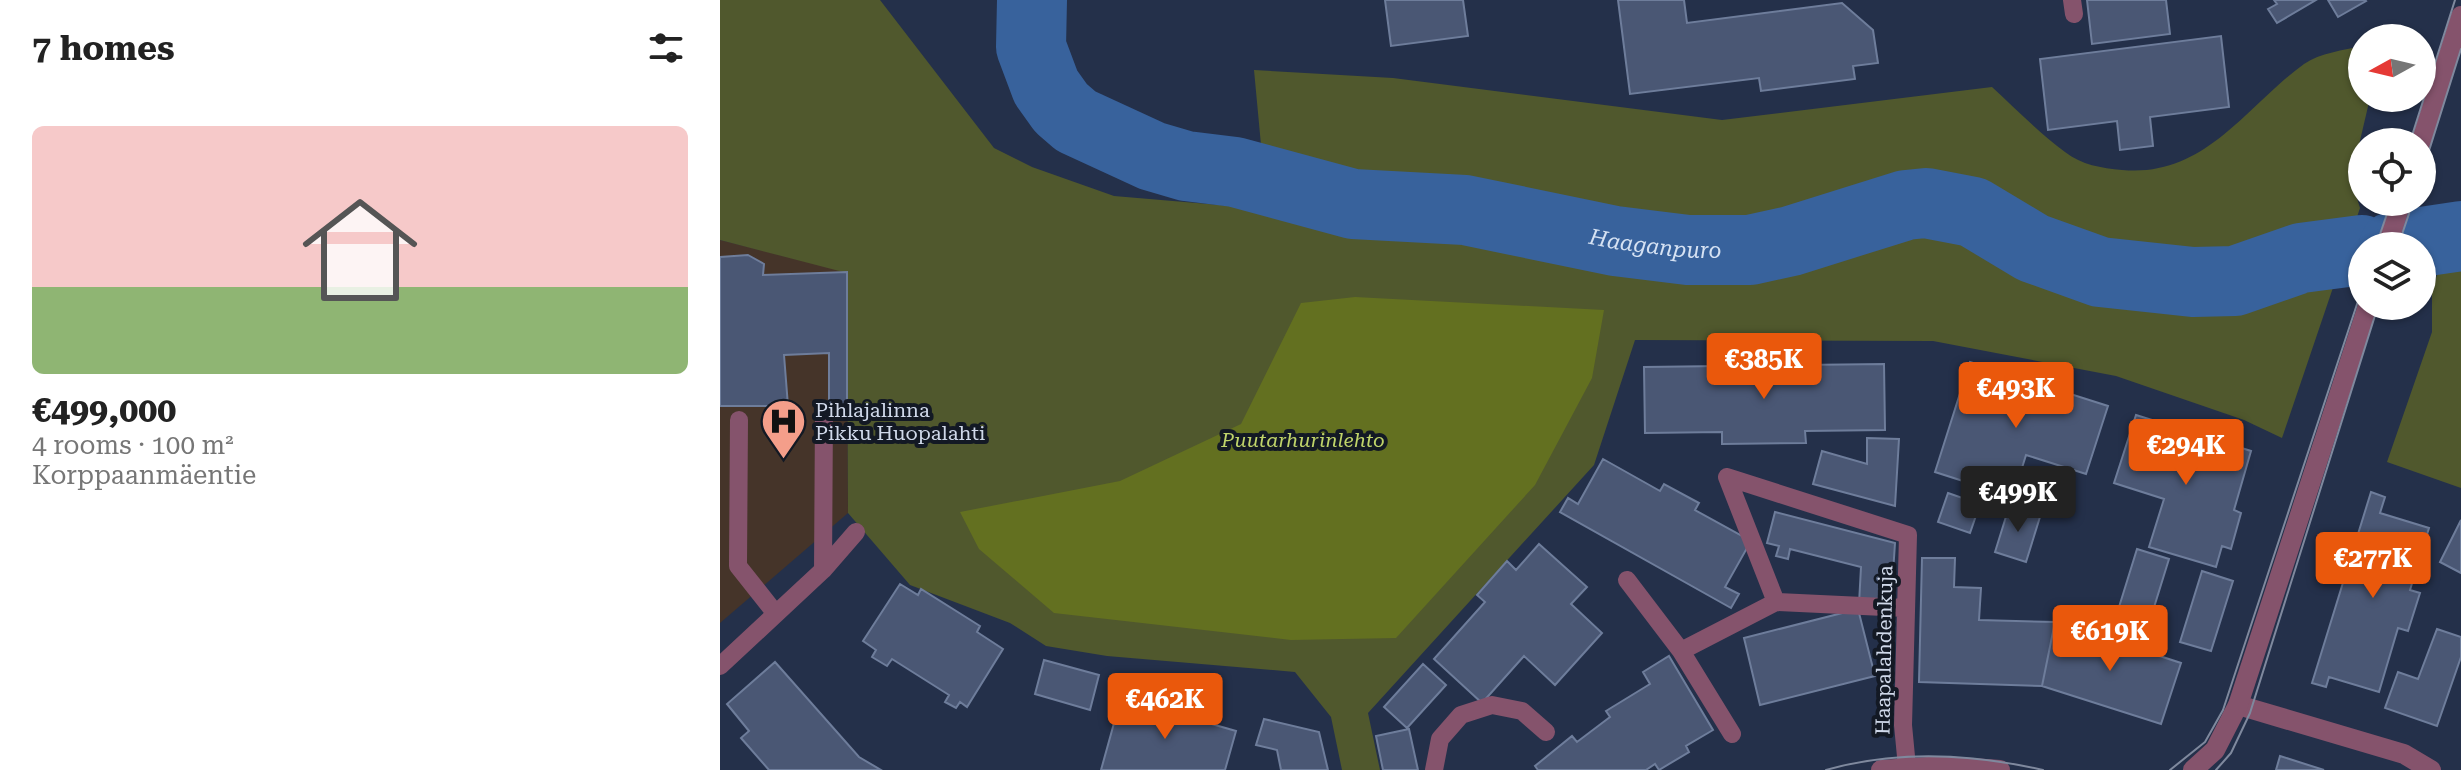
<!DOCTYPE html>
<meta charset="utf-8">
<style>
body{margin:0;font-family:"Roboto Serif",serif;background:#f2f2f2;color:#222;height:100vh;display:flex;flex-direction:column;font-size:30px;white-space:nowrap}
*{box-sizing:border-box;margin:0}
p{font-size:26px;color:#767676}
.icon{flex:none;width:44px;height:44px;fill:none;stroke:currentColor;stroke-width:2;stroke-linecap:round;stroke-linejoin:round}
.map{position:relative;flex:1;overflow:hidden}
.panel{display:flex;flex-direction:column;background:#fff;width:720px}
.panel>*{flex:none}
.needle{width:52px;rotate:262deg}
.fabs{position:absolute;left:1628px;top:24px;display:grid;gap:16px}
.fabs a{display:grid;place-items:center;width:88px;height:88px;border-radius:50%;background:#fff;box-shadow:0 2px 6px #0004;font-size:40px}
.price{position:absolute;translate:-50% -68px;padding:0 18px;border-radius:8px;background:#ea580c;color:#fff;font-size:26px;line-height:52px;filter:drop-shadow(0 2px 4px #0008)}
.price::after{content:'';position:absolute;left:50%;top:48px;width:24px;height:18px;margin-left:-12px;background:inherit;clip-path:polygon(0 0,100% 0,50% 100%)}
.price.on{background:#222;color:#fff}
ul{padding:0;list-style:none}
li{display:grid;align-content:center;gap:16px;height:424px;padding:0 32px}
li span{display:grid;place-items:center;height:248px;border-radius:12px;color:#555}
li>.icon{margin-inline-start:auto}
span .icon{width:144px;height:144px;fill:#fffc;stroke-width:1}
li b{font-size:34px}
h2{display:flex;justify-content:space-between;align-items:center;height:96px;padding:0 32px;font-size:34px}
main{display:flex;flex:1;min-height:0}
.map>svg:first-child{display:block}
</style>
<main>
<section class="panel">
<h2>7 homes<svg class="icon" aria-label="filters" viewBox="0 0 24 24"><path d="M4 7h16M4 17h16"/><circle cx="9" cy="7" r="2"/><circle cx="15" cy="17" r="2"/></svg></h2>
<ul>
<li><span style="background:linear-gradient(#f6c9c9 65%,#8fb573 0)"><svg class="icon" aria-label="home" viewBox="0 0 24 24"><path d="M3 11l9-7 9 7M6 9v11h12V9"/></svg></span><div><b>€499,000</b><p>4 rooms · 100 m²</p><p>Korppaanmäentie</p></div></li>
</ul>
</section>
<div class="map">
<svg width="1741" height="770" viewBox="0 0 1741 770">
<rect width="100%" height="100%" fill="#24304a"/>
<path fill="#453429" d="M0 240 127 272 128 513 0 623Z"/>
<path fill="#50582d" d="M0 0H160L274 148 312 167 394 196 547 209 534 70 673 78 1002 120 1272 87C1296 109 1319 133 1345 152 1362 165 1381 168 1402 170 1485 178 1525 107 1584 64 1600 53 1624 50 1642 46V98H1650L1631 179 1640 208 1562 438 1524 420 1396 376 1213 341 915 340 874 465 648 713 660 770H622L611 717 575 672 387 656 326 646 290 623 190 585 128 513 127 273 0 240Z
M1741 256V488L1667 462 1712 332V290L1723 257Z"/>
<path fill="#637020" d="M635 297 884 310 872 378 815 485 676 638 571 640 334 613 259 549 240 512 400 481 521 424 581 303Z"/>
<path fill="#38629c" d="M1741 212V256L1723 257 1737 213Z"/>
<g fill="none" stroke-linecap="round" stroke-linejoin="round">
<g stroke="#38629c" stroke-width="70">
<path id="s1" d="M312 0 311 47 326 87 341 108 356 121 432 156 466 166 515 172 633 204 745 210 895 241 968 250H1030L1071 241 1186 205 1206 203 1253 212 1313 248 1380 272 1473 282 1515 281 1581 258 1642 250"/>
<path d="M1674 246 1741 236"/>
</g>
</g>
<path fill="#4a5774" stroke="#6e7d9b" stroke-width="2" d="M665 0H743L748 36 671 46Z
M898 0H964L967 23 1122 3 1153 30 1158 63 1133 66 1135 79 1041 91 1039 78 910 94Z
M1367 0H1446L1450 34 1372 44Z
M1554 0H1596L1557 23 1548 9 1557 4Z
M1608 0H1645L1646 1 1618 17Z
M1501 36 1509 107 1430 117 1433 146 1400 150 1397 121 1328 130 1320 59Z
M28 255 44 264 43 275 127 272V409L109 410V353L64 355 68 406H0V257Z
M1250 362 1388 406 1366 474 1306 455 1293 497 1215 472Z
M1164 364 1165 430 1085 431 1086 443 1002 444V432L925 433 924 367Z
M1416 415 1531 451 1514 510 1521 513 1511 549 1502 546 1496 567 1429 547 1444 499 1394 483Z
M1147 438 1179 439 1175 506 1093 484 1102 451 1147 464Z
M883 459 940 491 944 484 979 503 975 510 1031 541 1005 587 1019 594 1011 608 840 512 848 498 858 504Z
M1651 492 1665 497 1660 513 1709 528 1690 590 1700 593 1688 631 1678 628 1659 692 1609 677 1606 687 1592 683Z
M1228 493 1260 504 1250 533 1218 522Z
M1289 507 1320 517 1306 562 1275 552Z
M1055 512 1175 543 1171 603 1139 604 1141 567 1070 549 1068 559 1056 556 1059 546 1047 543Z
M1741 520V573L1720 562Z
M819 544 867 587 851 604 882 633 835 685 804 656 762 703 714 659 765 602 757 595 787 561 796 570Z
M1417 549 1449 559 1431 617 1399 607Z
M1202 558H1235L1234 587 1261 588 1259 620 1335 622 1322 686 1199 682Z
M1482 571 1513 581 1491 651 1460 642Z
M180 584 198 595 201 589 260 626 257 632 283 649 247 707 240 702 236 708 225 702 229 695 172 659 167 666 152 657 156 650 143 641Z
M1138 609 1155 676 1040 705 1024 638Z
M1335 622 1461 663 1441 724 1322 686Z
M1717 629 1741 637V657L1717 726 1665 708 1678 672 1698 679Z
M949 656 993 730 966 746 969 752 939 770 935 764 926 770H818L815 766 852 736 857 742 890 717 886 711 930 684 923 672Z
M324 660 379 675 370 710 315 694Z
M55 662 139 757 161 770H49L21 738 29 731 7 704Z
M703 664 726 685 687 728 664 707Z
M401 698 516 731 505 770H381Z
M544 719 599 732 608 770H561L557 750 536 745Z
M689 729 698 770H663L656 736Z
M1560 756 1604 770H1556Z"/>
<g fill="none" stroke-linecap="round" stroke-linejoin="round">
<path stroke="#85536c" stroke-width="18" d="M1352 0 1354 14
M19 420 18 566 56 614
M1007 477 1188 535 1183 725 1187 767
M103 570 104 412
M907 580 961 651 1012 734
M1056 602 1185 608
M961 651 1056 602 1007 477
M0 666 103 570 136 532
M714 770 720 739 741 715 772 705 802 711 826 732"/>
<path stroke="#85536c" stroke-width="20" d="M1518 705 1684 754 1711 770"/>
<path stroke="#85536c" stroke-width="20" d="M1701 142 1741 16
M1667 246 1681 202
M1161 770 1223 766 1280 770
M1473 770 1495 750 1518 705 1648 306"/>
<path stroke="#7f899e" stroke-width="2" d="M1690 142 1735 0
M1702 173 1741 49
M1656 246 1671 202
M1678 246 1693 202
M1106 770C1176 750 1253 754 1323 770
M1450 770 1485 742 1503 710 1642 289
M1496 770 1511 753 1530 713 1658 306"/>
</g>
<defs>
<symbol id="hospital-pin" viewBox="-11 -11 22 30"><path d="M0 17L-7.5 6A9.5 9.5 0 1 1 7.5 6Z" fill="#f49e8a" stroke="#131924"/><path d="M-5-5h3v3.5h4V-5h3V5h-3V1.5h-4V5h-3Z" fill="#111"/></symbol>
</defs>
<g fill-rule="evenodd">
<use href="#hospital-pin" x="38" y="396" width="51" height="69"/>
</g>
<g text-anchor="middle" stroke-width="8" stroke-linejoin="round" paint-order="stroke">
<g font-size="20" fill="#d0d9ea" stroke="#131924" text-anchor="start">
<text x="95" y="417">Pihlajalinna<tspan x="95" dy="23">Pikku Huopalahti</tspan></text>
</g>
<g font-size="20" font-style="italic" fill="#c0d46a" stroke="#131924">
<text x="583" y="447">Puutarhurinlehto</text>
</g>
<g font-size="20" fill="#d0d9ea" stroke="#131924">
<text transform="translate(1164 650) rotate(-89)" y="7">Haapalahdenkuja</text>
</g>
<g font-size="22" font-style="italic" fill="#d6e2f3" stroke="#131924">
<text dy="8" stroke="none"><textPath href="#s1" startOffset="732">Haaganpuro</textPath></text>
</g>
</g>
</svg>
<div class="fabs">
<a><svg class="needle" viewBox="-14 -14 28 28"><path d="M0-13l5 13h-10z" fill="#e53935"/><path d="M0 13l5-13h-10z" fill="#767676"/></svg></a>
<a><svg class="icon" aria-label="locate" viewBox="0 0 24 24"><circle cx="12" cy="12" r="6"/><path d="M12 2v4M12 18v4M2 12h4M18 12h4"/></svg></a>
<a><svg class="icon" aria-label="layers" viewBox="0 0 24 24"><path d="M12 4l9 5-9 5-9-5zM3 14l9 5 9-5"/></svg></a>
</div>
<b class="price" style="left:1044px;top:401px">€385K</b>
<b class="price" style="left:1296px;top:430px">€493K</b>
<b class="price" style="left:1466px;top:487px">€294K</b>
<b class="price on" style="left:1298px;top:534px">€499K</b>
<b class="price" style="left:1653px;top:600px">€277K</b>
<b class="price" style="left:1390px;top:673px">€619K</b>
<b class="price" style="left:445px;top:741px">€462K</b>
</div>
</main>
